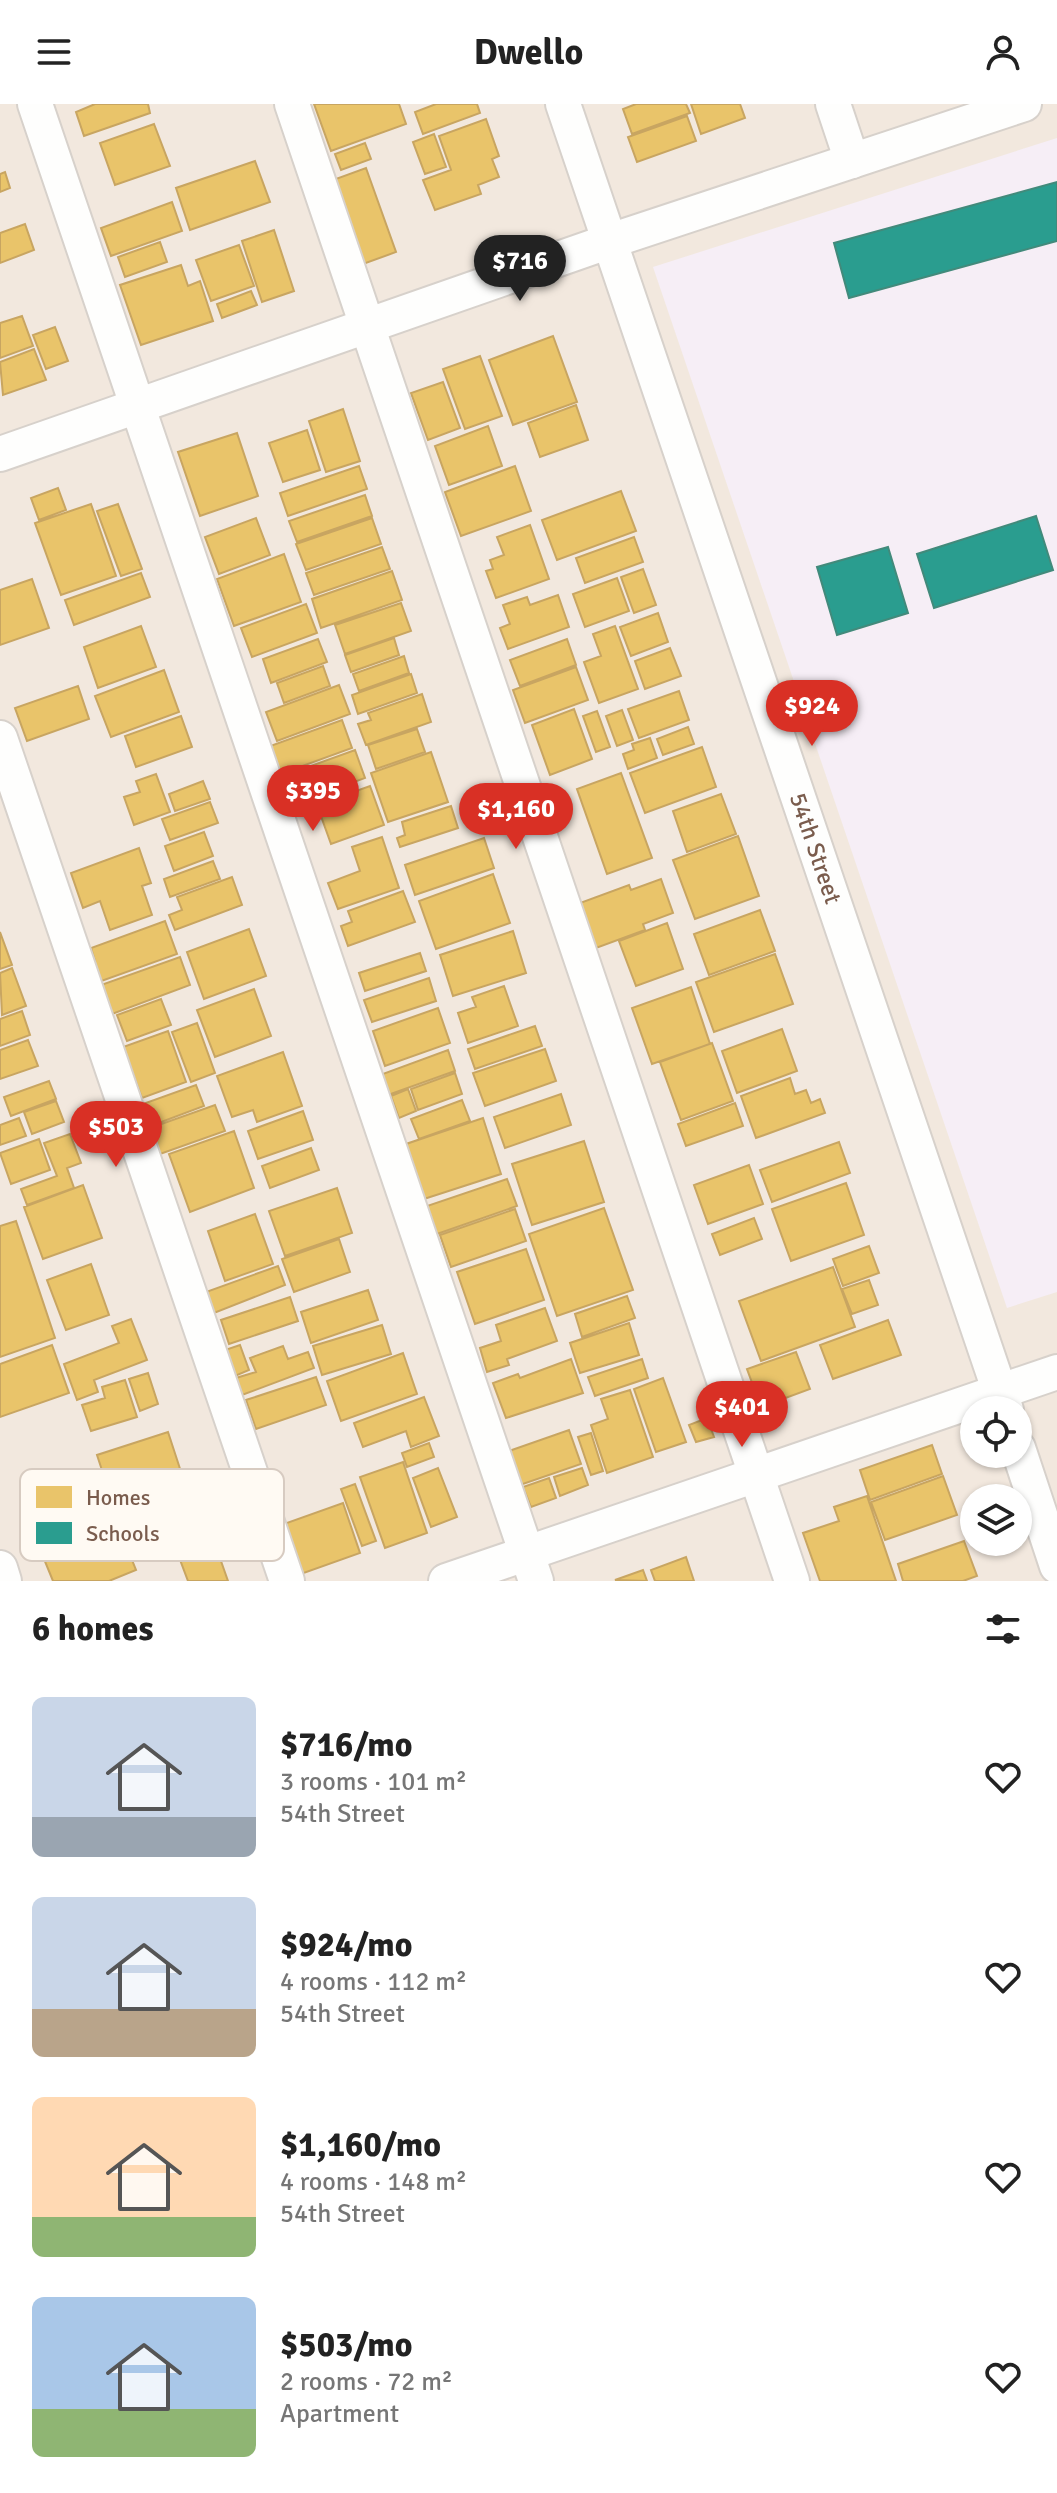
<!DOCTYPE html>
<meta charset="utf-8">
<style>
body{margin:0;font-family:Signika,sans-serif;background:#f2f2f2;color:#222;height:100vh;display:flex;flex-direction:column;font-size:30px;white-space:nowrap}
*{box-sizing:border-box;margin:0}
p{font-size:26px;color:#767676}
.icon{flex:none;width:44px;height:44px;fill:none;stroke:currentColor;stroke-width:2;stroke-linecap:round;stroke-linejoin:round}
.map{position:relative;height:1477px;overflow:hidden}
.drawer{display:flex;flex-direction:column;background:#fff;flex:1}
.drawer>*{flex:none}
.controls{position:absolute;left:960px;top:1292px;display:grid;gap:16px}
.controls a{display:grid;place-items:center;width:72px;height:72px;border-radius:50%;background:#fff;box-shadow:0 2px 6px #0004;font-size:40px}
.price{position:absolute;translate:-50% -68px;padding:0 18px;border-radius:28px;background:#d93025;color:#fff;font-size:26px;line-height:52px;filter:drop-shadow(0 2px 4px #0008)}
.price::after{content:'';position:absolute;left:50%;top:48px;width:24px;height:18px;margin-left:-12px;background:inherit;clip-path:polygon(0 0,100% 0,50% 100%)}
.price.active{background:#222;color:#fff}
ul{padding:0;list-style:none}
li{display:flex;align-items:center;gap:24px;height:200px;padding:0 32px}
li span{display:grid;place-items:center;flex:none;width:224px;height:160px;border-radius:12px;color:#555}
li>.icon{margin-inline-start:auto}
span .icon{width:96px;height:96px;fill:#fffc;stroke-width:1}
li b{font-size:34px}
h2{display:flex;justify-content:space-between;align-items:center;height:96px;padding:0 32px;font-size:34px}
header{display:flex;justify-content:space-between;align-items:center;height:104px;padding:0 32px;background:#fff;font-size:36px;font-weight:700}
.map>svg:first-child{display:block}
</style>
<header><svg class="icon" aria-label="menu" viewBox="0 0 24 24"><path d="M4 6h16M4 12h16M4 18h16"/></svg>Dwello<svg class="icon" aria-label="person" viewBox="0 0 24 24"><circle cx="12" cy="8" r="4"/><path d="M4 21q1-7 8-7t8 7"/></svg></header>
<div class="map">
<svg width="1057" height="1477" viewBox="0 0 1057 1477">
<rect width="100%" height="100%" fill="#f9f5f0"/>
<path fill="#f2e8de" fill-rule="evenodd" d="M0 0H1057V1477H0ZM974 1306H1018V1350H974ZM974 1394H1018V1438H974Z"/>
<path fill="#f6eef6" d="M1057 34V1188L1007 1204 653 163Z"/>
<path fill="#e9c46a" stroke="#c8a561" stroke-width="2" d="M95 0H148L150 9 84 32 76 8Z
M314 0H399L406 20 331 47Z
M436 0H477L480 9 423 30 415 8Z
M636 0H686L690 9 632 30 623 5Z
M691 0H740L745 14 701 30Z
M687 12 696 37 637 58 628 33Z
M486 15 499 52 492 55 499 73 478 81 481 90 435 106 423 76 451 66 439 32Z
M154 20 170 62 115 81 100 39Z
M434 30 446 63 425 70 413 38Z
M365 39 371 55 341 66 335 50Z
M255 57 270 98 190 126 176 84Z
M366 64 396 148 363 160 333 76Z
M5 68 10 84 0 88V70Z
M172 98 182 127 111 152 101 124Z
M25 120 34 146 0 159V129Z
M274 126 294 187 262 198 242 137Z
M160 138 167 158 125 173 118 153Z
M239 141 254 182 211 197 196 156Z
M181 161 188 182 200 177 213 217 141 241 120 181Z
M251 187 257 201 222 214 217 200Z
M22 212 33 242 0 254V219Z
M55 223 68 257 46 265 33 231Z
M553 232 577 298 513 321 489 256Z
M34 245 46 276 3 291 0 258Z
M480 252 502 312 465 325 443 265Z
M443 278 460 324 428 336 411 289Z
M576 301 588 336 540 353 528 319Z
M343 305 360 357 326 368 309 317Z
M488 322 502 362 449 381 435 342Z
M307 326 320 366 283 378 269 339Z
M237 329 258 392 200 412 178 348Z
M359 362 367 385 288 412 280 389Z
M515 362 531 407 461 432 445 388Z
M58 384 66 406 39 416 31 394Z
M621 387 636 427 557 456 542 416Z
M365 391 372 412 297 438 289 417Z
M91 400 116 472 61 491 35 419Z
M118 400 142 465 121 472 97 407Z
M256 414 270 451 219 470 205 433Z
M372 414 381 440 306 466 296 440Z
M530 421 549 475 496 494 486 467 493 465 490 456 504 451 497 433Z
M634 433 643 458 585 479 576 454Z
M382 443 390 465 314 491 306 469Z
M284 450 301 498 234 522 217 475Z
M643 465 656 501 634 509 621 473Z
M392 467 402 496 321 524 312 495Z
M141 469 150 493 74 521 65 496Z
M617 474 629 507 585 523 573 490Z
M32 475 49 524 0 541V486Z
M558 491 569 523 508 545 500 524 510 520 503 501 527 493 530 501Z
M401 499 411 527 345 550 335 521Z
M306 500 317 529 252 553 241 524Z
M658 509 668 538 631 552 620 523Z
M141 522 156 563 98 584 84 543Z
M615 522 638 585 599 599 584 558 601 552 593 530Z
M394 534 399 551 351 568 345 551Z
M318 535 327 558 271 579 263 555Z
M567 535 576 561 520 582 510 556Z
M670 544 681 572 645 585 635 557Z
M404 552 409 569 359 587 353 570Z
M323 562 330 582 284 599 277 579Z
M576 563 588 596 525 619 513 586Z
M164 566 179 608 111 633 95 592Z
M411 570 417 589 358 610 352 591Z
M339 581 350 610 277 637 266 608Z
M78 582 89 615 27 637 15 604Z
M679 587 689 616 639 634 628 605Z
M422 590 431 618 366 641 358 620 371 616 368 609Z
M574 605 592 655 550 671 532 621Z
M622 606 633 636 617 642 606 612Z
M597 607 610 643 596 648 583 612Z
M181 612 192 643 136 663 125 632Z
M342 616 352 644 272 673 262 645Z
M688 623 694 640 663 651 657 635Z
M417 625 425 648 376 665 368 641Z
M650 634 657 654 628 665 623 650 634 646 632 640Z
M702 643 716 683 645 709 630 669Z
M355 646 365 674 282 705 272 676Z
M431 648 448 698 388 718 371 669Z
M621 669 652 754 607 770 577 685Z
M156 670 170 708 134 721 124 693 140 688 136 677Z
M203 677 210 695 175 707 169 690Z
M370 682 384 721 331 740 317 701Z
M721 690 736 730 687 748 673 707Z
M210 698 218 719 170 736 162 715Z
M451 702 458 724 400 743 397 734 405 731 402 718Z
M204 728 213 752 174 767 165 742Z
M738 732 759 792 695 815 673 756Z
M382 733 399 784 338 805 328 779 360 767 352 743Z
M484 734 494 764 415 791 405 761Z
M139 744 151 779 142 782 152 811 110 826 100 797 83 804 71 769Z
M213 757 220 775 170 793 164 775Z
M493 770 510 819 436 845 419 797Z
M232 773 242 801 175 826 169 811 182 806 177 793Z
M661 775 673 809 643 820 645 826 596 844 580 799 629 781 631 786Z
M403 787 415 818 348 842 341 822 352 818 348 807Z
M760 806 775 847 709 871 694 830Z
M165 817 177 850 93 880 86 861 95 857 91 844Z
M667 819 683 865 636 882 619 837Z
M249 825 266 872 204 895 187 848Z
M513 827 526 869 453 892 440 851Z
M0 828 12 861 0 865Z
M420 849 426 867 365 887 359 869Z
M775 850 793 900 714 928 696 878Z
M180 853 190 881 112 910 101 881Z
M12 864 26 902 2 911 0 869Z
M429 874 436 897 372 918 364 896Z
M504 882 518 922 468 939 458 909 476 903 472 893Z
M691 883 710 940 652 960 632 904Z
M254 885 271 932 215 953 197 906Z
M161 895 171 921 127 937 117 911Z
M438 904 450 939 385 962 373 927Z
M22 907 30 931 0 942V915Z
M197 919 215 969 191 978 172 928Z
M535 922 542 942 475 965 468 945Z
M782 925 797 967 737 989 722 947Z
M168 927 186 978 142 994 123 943Z
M28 936 38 962 0 975V946Z
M712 939 733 997 681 1016 660 958Z
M545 945 556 977 485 1002 473 969Z
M448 946 455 967 388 991 380 971Z
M283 948 302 1002 257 1018 253 1006 232 1013 217 972Z
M455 969 462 990 418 1006 411 985Z
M790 974 795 990 806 986 811 999 820 995 825 1009 756 1034 741 992Z
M49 977 56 995 11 1012 4 993Z
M196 981 204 1002 148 1023 140 1001Z
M408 985 416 1007 399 1014 391 992Z
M561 990 571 1021 505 1044 494 1013Z
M462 996 470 1017 419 1035 411 1015Z
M56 997 64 1018 32 1030 24 1008Z
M735 999 743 1022 686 1042 678 1020Z
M215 1001 225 1027 160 1050 150 1024Z
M303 1007 313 1036 258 1055 248 1027Z
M19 1014 26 1032 0 1041V1021Z
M483 1014 501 1070 424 1095 406 1040Z
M234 1027 254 1084 190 1108 169 1050Z
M70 1030 81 1059 67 1064 74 1084 27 1101 21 1085 57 1072 44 1039Z
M39 1035 50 1066 11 1080 0 1049Z
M584 1037 604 1098 532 1121 512 1060Z
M839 1038 850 1069 772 1098 760 1066Z
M311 1044 319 1066 270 1084 262 1062Z
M749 1061 763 1100 708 1120 694 1081Z
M507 1075 517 1102 437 1130 427 1102Z
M846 1079 864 1131 791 1157 772 1105Z
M83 1081 102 1134 43 1155 24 1103Z
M337 1084 352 1129 285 1152 269 1107Z
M604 1104 633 1186 557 1212 529 1130Z
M515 1105 526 1137 451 1163 440 1131Z
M255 1110 273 1160 225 1177 208 1127Z
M754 1114 762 1135 720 1151 712 1130Z
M16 1117 55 1234 0 1253V1122Z
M339 1135 350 1168 294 1188 282 1155Z
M869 1142 879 1169 843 1182 833 1155Z
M526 1145 544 1196 475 1220 457 1168Z
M91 1160 109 1211 66 1226 47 1176Z
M278 1162 285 1181 214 1209 206 1188Z
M833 1163 855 1223 761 1257 739 1197Z
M869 1176 878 1201 852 1210 842 1185Z
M368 1186 378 1216 311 1239 301 1208Z
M627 1192 635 1214 582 1233 575 1210Z
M290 1193 298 1217 229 1240 221 1216Z
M545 1204 557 1237 507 1255 509 1261 487 1268 480 1244 501 1237 496 1221Z
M131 1215 147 1256 94 1276 98 1288 77 1296 64 1260 119 1239 112 1222Z
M888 1216 901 1251 833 1275 820 1241Z
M629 1219 639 1251 580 1269 570 1239Z
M382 1221 391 1250 322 1271 313 1242Z
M52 1241 69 1289 0 1313V1260Z
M240 1241 249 1266 235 1272 225 1246Z
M283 1242 288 1255 308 1248 314 1264 242 1291 236 1274 256 1268 250 1254Z
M796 1248 810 1285 761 1303 747 1265Z
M403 1249 417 1290 341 1317 327 1277Z
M571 1255 583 1289 506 1314 493 1279 518 1270 520 1274Z
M642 1255 648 1274 595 1292 588 1273Z
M148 1269 158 1300 140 1307 129 1275Z
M316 1273 326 1301 256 1325 246 1296Z
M663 1274 686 1338 656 1348 634 1285Z
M125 1276 137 1313 91 1327 82 1301 105 1294 102 1283Z
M630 1286 653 1353 607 1369 591 1321 608 1315 601 1295Z
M424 1293 439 1332 411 1343 406 1327 363 1343 354 1319Z
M707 1314 714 1333 696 1338 689 1321Z
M569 1326 581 1360 520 1381 509 1347Z
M168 1328 185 1380 114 1403 97 1351Z
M591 1329 603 1367 591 1371 578 1333Z
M429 1339 434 1353 407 1363 402 1349Z
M932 1341 942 1370 870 1396 860 1366Z
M403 1358 427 1429 385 1444 360 1373Z
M438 1364 457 1413 431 1423 413 1374Z
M582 1364 588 1381 560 1392 554 1373Z
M943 1372 957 1411 885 1436 871 1398Z
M549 1374 556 1394 531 1403 523 1383Z
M355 1380 376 1437 362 1442 341 1385Z
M867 1392 896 1477H820L803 1429 839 1417 834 1403Z
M343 1399 360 1449 298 1471 281 1421Z
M115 1414 136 1466 109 1477H53L35 1433 64 1423 67 1433Z
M964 1437 977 1472 963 1477H903L898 1460Z
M215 1440 228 1477H188L179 1453Z
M686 1453 694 1477H655L651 1466Z
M643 1466 647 1477 615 1476Z"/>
<path fill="#2a9d8f" stroke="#428a7b" stroke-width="2" d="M1057 78V137L849 194 834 139Z
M1036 412 1053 466 934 504 917 450Z
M888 443 908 509 837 531 817 463Z"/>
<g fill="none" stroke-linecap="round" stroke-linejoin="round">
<defs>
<g id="street">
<path d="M35 0 536 1477"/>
<path d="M292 0 792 1477"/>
<path id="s1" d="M563 0 1006 1306"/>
<path d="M833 0 852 57"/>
<path d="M0 350 610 137 1024 0"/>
<path d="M0 634 287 1477"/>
<path d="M1018 1344 1057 1462"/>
<path d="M0 1464 4 1477"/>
<path d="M446 1477 1057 1268"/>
</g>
</defs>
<use href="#street" stroke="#d7d1cb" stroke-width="38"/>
<use href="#street" stroke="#fefefd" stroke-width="34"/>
</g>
<g text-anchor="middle" stroke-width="8" stroke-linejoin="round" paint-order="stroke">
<g font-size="24" fill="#7a5c4d" stroke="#fffaf3">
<text dy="8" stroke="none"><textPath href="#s1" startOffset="786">54th Street</textPath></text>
</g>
</g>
<rect x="20" y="1365" width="264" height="92" rx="12" fill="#fffaf3" stroke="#d7cbc1" stroke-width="2"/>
<rect x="36" y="1382" width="36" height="22" fill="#e9c46a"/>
<rect x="36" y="1418" width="36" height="22" fill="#2a9d8f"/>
<g font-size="22" fill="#7a5c4d">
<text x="86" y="1401">Homes</text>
<text x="86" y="1437">Schools</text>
</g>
</svg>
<div class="controls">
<a><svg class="icon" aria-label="locate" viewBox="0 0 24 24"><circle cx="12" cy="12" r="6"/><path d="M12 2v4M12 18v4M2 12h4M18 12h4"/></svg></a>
<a><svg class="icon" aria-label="layers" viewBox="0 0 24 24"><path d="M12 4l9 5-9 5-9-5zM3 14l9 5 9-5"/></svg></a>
</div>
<b class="price active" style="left:520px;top:199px">$716</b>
<b class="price" style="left:812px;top:644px">$924</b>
<b class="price" style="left:313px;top:729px">$395</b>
<b class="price" style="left:516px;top:747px">$1,160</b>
<b class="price" style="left:116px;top:1065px">$503</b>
<b class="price" style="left:742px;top:1345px">$401</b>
</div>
<section class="drawer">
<h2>6 homes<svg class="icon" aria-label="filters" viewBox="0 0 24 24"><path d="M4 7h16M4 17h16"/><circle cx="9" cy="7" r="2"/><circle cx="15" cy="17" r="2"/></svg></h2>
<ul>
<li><span style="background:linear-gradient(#c9d6e8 75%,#9aa5b1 0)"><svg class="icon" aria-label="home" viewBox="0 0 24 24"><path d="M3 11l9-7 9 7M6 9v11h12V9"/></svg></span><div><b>$716/mo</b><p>3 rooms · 101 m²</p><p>54th Street</p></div><svg class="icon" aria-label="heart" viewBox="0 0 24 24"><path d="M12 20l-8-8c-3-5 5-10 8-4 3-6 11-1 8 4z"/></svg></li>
<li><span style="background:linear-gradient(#c9d6e8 70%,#b9a48a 0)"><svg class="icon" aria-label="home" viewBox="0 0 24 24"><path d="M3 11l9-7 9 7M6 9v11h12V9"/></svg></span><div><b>$924/mo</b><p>4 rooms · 112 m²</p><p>54th Street</p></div><svg class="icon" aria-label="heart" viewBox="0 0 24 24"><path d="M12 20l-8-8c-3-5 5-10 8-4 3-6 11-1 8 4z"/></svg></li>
<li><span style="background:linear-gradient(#ffd9b3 75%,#8fb573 0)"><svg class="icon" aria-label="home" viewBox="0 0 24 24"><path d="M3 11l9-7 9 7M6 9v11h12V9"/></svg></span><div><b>$1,160/mo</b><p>4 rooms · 148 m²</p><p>54th Street</p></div><svg class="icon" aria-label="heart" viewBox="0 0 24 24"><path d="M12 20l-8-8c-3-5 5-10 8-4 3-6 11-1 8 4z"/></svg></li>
<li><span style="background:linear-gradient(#a9c7e8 70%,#8fb573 0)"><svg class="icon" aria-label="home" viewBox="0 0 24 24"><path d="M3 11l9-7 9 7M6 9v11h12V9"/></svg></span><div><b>$503/mo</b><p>2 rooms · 72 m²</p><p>Apartment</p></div><svg class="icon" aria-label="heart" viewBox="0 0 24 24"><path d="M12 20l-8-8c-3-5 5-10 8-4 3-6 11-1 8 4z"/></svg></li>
</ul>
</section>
